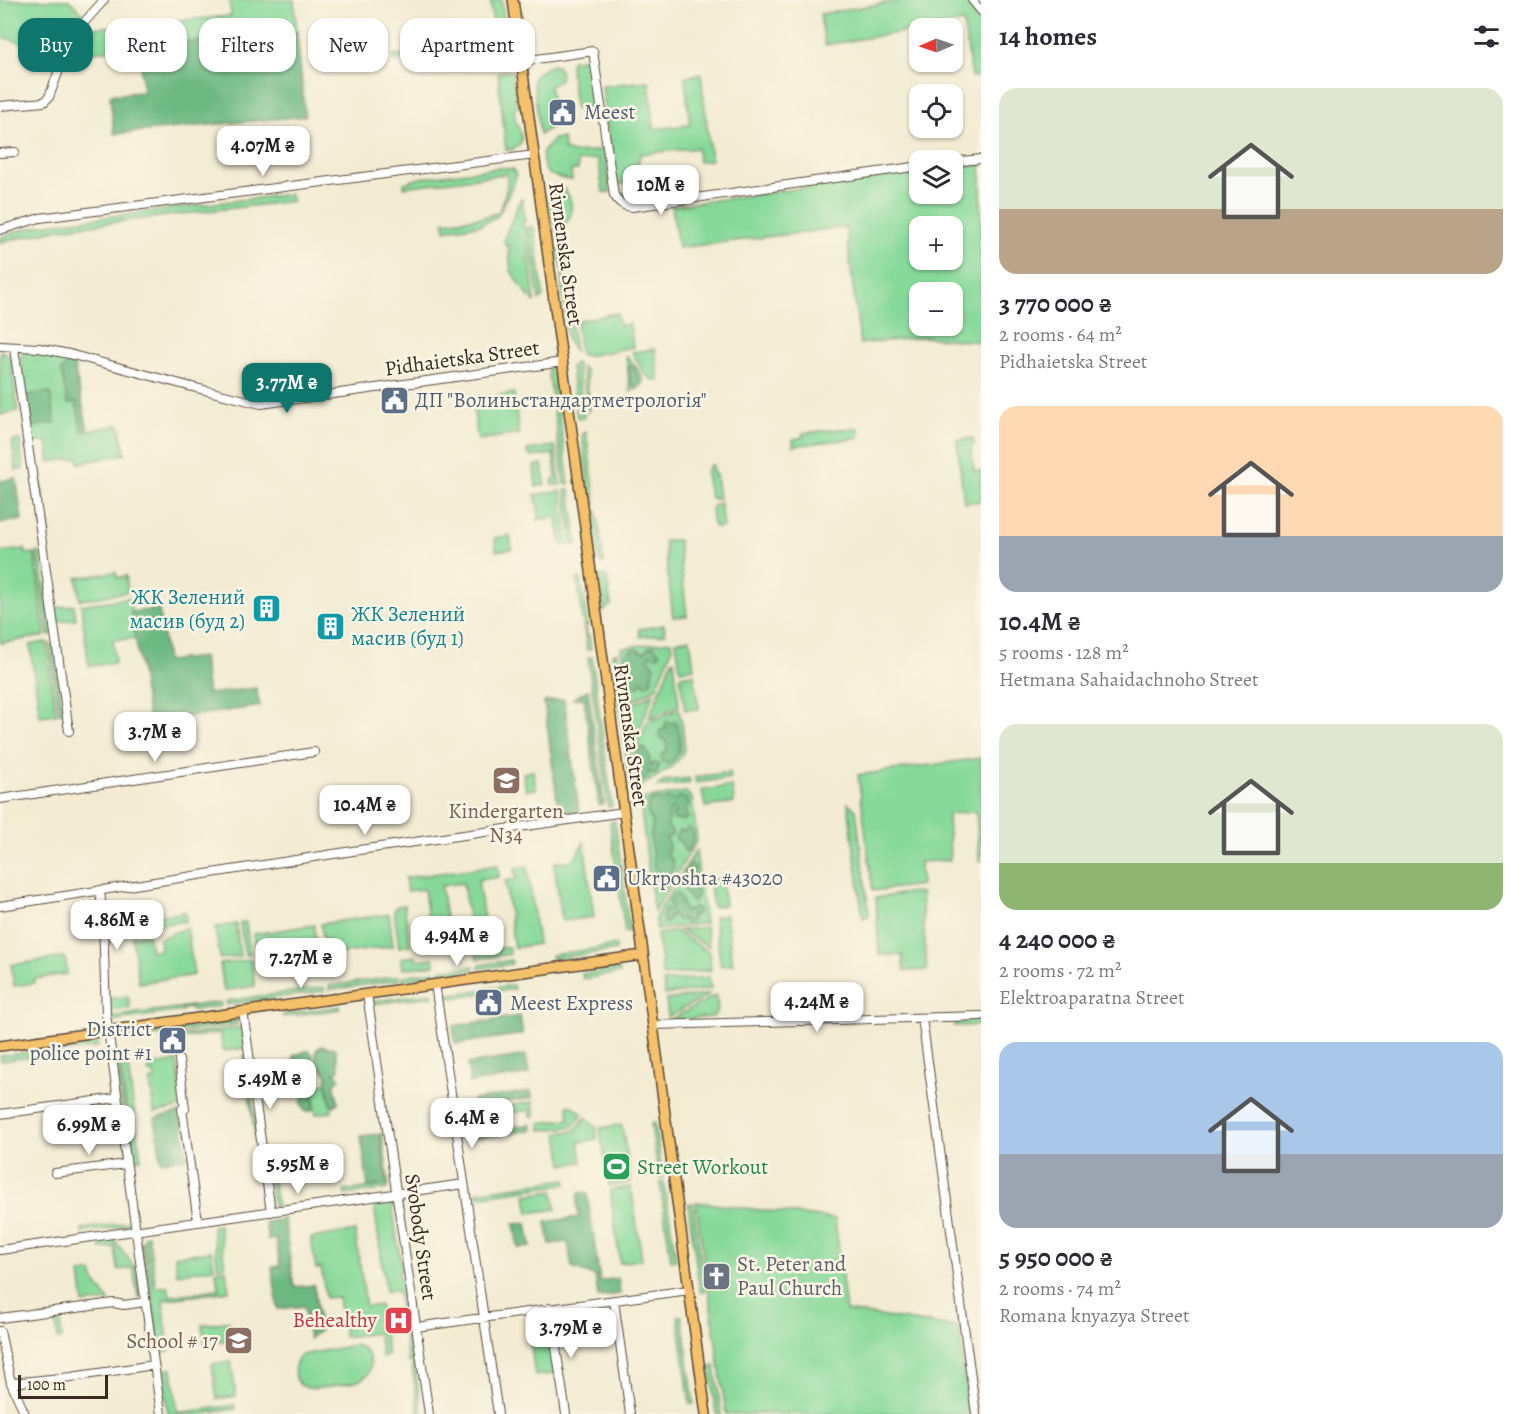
<!DOCTYPE html>
<meta charset="utf-8">
<style>
body{margin:0;font-family:Alegreya,serif;background:#f2f2f3;color:#2b2b33;height:100vh;display:flex;flex-direction:column;font-size:22px;white-space:nowrap}
*{box-sizing:border-box;margin:0}
p{font-size:20px;color:#7c7c81}
.icon{flex:none;width:33px;height:33px;fill:none;stroke:currentColor;stroke-width:2;stroke-linecap:round;stroke-linejoin:round}
.map{position:relative;flex:1;overflow:hidden}
.sheet{display:flex;flex-direction:column;background:#fff;width:540px}
.sheet>*{flex:none}
.top-card{position:absolute;left:18px;top:18px;width:570px;height:54px;display:flex;gap:12px}
.needle{width:39px;rotate:268deg}
.fabs{position:absolute;left:909px;top:18px;display:grid;gap:12px}
.fabs a{display:grid;place-items:center;width:54px;height:54px;border-radius:12px;background:#fff;box-shadow:0 2px 4px #0004;font-size:30px}
.scale{position:absolute;left:18px;bottom:15px;width:90px;box-sizing:border-box;padding-left:6px;border:3px solid #3b2a1e;border-top:0;font-size:16px;line-height:21px;white-space:nowrap;color:#3b2a1e;-webkit-text-stroke:4px #fcf5e5;paint-order:stroke}
.price{position:absolute;translate:-50% -51px;padding:0 14px;border-radius:12px;background:#fff;color:#222;font-size:20px;line-height:39px;filter:drop-shadow(0 2px 3px #0008)}
.price::after{content:'';position:absolute;left:50%;top:36px;width:18px;height:14px;margin-left:-9px;background:inherit;clip-path:polygon(0 0,100% 0,50% 100%)}
.price.selected{background:#0f766e;color:#fff}
ul{padding:0;list-style:none}
li{display:grid;align-content:center;gap:12px;height:318px;padding:0 18px}
li span{display:grid;place-items:center;height:186px;border-radius:18px;color:#555}
li>.icon{margin-inline-start:auto}
span .icon{width:108px;height:108px;fill:#fffc;stroke-width:1}
li b{font-size:26px}
h2{display:flex;justify-content:space-between;align-items:center;height:72px;padding:0 18px;font-size:26px}
.tag{padding:0 21px;border-radius:18px;background:#fff;box-shadow:0 2px 4px #0004;font-size:21px;line-height:54px}
.tag.selected{background:#0f766e;color:#fff}
main{display:flex;flex:1;min-height:0}
.map>svg:first-child{display:block}
</style>
<main>
<div class="map">
<svg width="981" height="1414" viewBox="0 0 981 1414">
<rect width="100%" height="100%" fill="#fcf5e5"/>
<filter id="ink" filterUnits="userSpaceOnUse"><feTurbulence type="fractalNoise" baseFrequency=".0167" numOctaves="2"/><feDisplacementMap in="SourceGraphic" scale="12" xChannelSelector="R" yChannelSelector="G"/><feConvolveMatrix kernelMatrix="1 2 1 2 8 2 1 2 1" color-interpolation-filters="sRGB"/></filter>
<filter id="wash" filterUnits="userSpaceOnUse"><feTurbulence type="fractalNoise" baseFrequency=".008" numOctaves="4" result="noise"/><feDisplacementMap in="SourceGraphic" scale="24" xChannelSelector="R" yChannelSelector="G"/><feGaussianBlur stdDeviation="1.35" result="paint"/><feColorMatrix in="noise" values="0 0 0 0 0 0 0 0 0 0 0 0 0 0 0 0 0 1.4 0 .05"/><feComposite in="paint" operator="in"/></filter>
<g filter="url(#wash)">
<rect width="100%" height="100%" fill="#f3ecd3"/>
<path fill="#87d99a" stroke="#61825c" stroke-width="1.5" fill-rule="evenodd" d="M0 0H69L86 17 63 52 0 37Z
M230 0H294L297 32 68 54 82 29 231 16Z
M490 0H502L507 44 501 45 495 38Z
M904 0H968L981 15V75L972 77 963 22 825 45 820 14Z
M471 50V56L394 62 393 56Z
M586 59 590 61 596 107 575 109 570 64 572 60Z
M552 65 557 66 561 73 560 79 550 87 555 124 540 135 533 80 536 74Z
M512 71 517 108 514 109C515 113 515 120 517 124 523 136 526 148 506 150L498 72Z
M701 74 711 160 699 162 697 148 640 154 635 182 615 185 602 86 649 81 654 129 690 125 685 77Z
M563 138 564 150 573 153 604 150 610 192H603L598 159 578 161V170H571L572 180C567 180 562 178 557 177 543 174 543 165 542 153L554 139Z
M981 164V342L923 337 860 344 846 227 678 248 672 206 919 172 920 194H952L953 168ZM920 226H952V260H920ZM920 292H952V326H920Z
M498 168 513 169 516 175 515 180 498 216 480 225 445 230 444 222 484 217 499 212 507 187V174L404 187V183L420 178Z
M555 186C569 187 574 205 570 217 567 223 561 228 556 232L553 229 548 193 549 189Z
M636 188 637 203H626L618 196Z
M290 194 293 201 65 228 0 242V238L17 231 49 224Z
M522 199 525 221H523L524 228H526L535 302 529 297 511 271 508 245H505L504 239 519 202Z
M528 227H534L543 293 542 298 539 301Z
M561 249 570 316H566L560 277 563 276 557 250Z
M617 313 619 326 630 324 633 347 587 356 580 354 576 321Z
M568 322H571L575 352 567 340 565 326Z
M655 349 659 381C645 381 639 363 632 352Z
M0 351 8 354 11 361 18 411 0 415Z
M24 351H39L72 358 88 431 119 425 125 454 79 463 78 458 50 462 47 441 33 443 20 358Z
M626 356C633 363 644 373 643 384L639 388 630 392Z
M575 363 577 364 584 417 580 419 577 417 571 366Z
M582 367 586 371 590 408 588 412Z
M550 368 553 371 569 484H564L548 369Z
M514 393 519 434 478 440 472 399Z
M852 428H857L860 431 858 438 793 446V439L803 437V433Z
M586 431 596 505 590 502 582 436Z
M973 438 974 445 971 446 974 471H981V501L964 503 957 440Z
M20 440 23 469 16 470 12 441Z
M555 446 560 485H553L552 481 556 477 553 454 532 457 528 454 527 450Z
M542 464 545 484 536 487 534 466Z
M713 465 714 475H716L719 499H714L710 497 706 473 709 466Z
M565 490H570L577 544 572 545Z
M561 491 568 545 564 546 560 541 557 517 537 520 540 516 536 500 538 498 534 495Z
M720 503 723 527 717 528 713 525 711 509 714 505Z
M597 511 604 563 599 561 593 516Z
M510 536 512 549 496 551 495 538Z
M678 540 687 616 673 617 664 541Z
M25 549 26 554 34 553 45 636 0 643V552Z
M40 552 52 635H48L36 553Z
M116 572 117 578 126 576 128 592 80 600 77 578Z
M599 575H603L607 578 611 605 604 611Z
M577 579H581L588 625H586L587 636H589L591 649 587 650Z
M129 598 137 638 113 640 115 663 89 666 81 605Z
M74 605 76 619 57 622 55 608Z
M664 625 665 634 640 637 639 629Z
M690 639 694 668 680 670 676 641Z
M671 641 672 650 656 688 628 703 621 648Z
M46 642 56 714 40 716 30 645Z
M49 643 53 646 63 712 59 713Z
M617 653 635 786V787L630 784 612 654Z
M592 657 612 806 608 807 588 658Z
M672 660H674L679 706 649 718Z
M694 674 699 709 685 710 680 676Z
M654 693 633 745 629 706Z
M679 709C681 721 685 735 684 747 684 764 652 779 639 787L634 752 647 722Z
M981 758V861H979L976 812 948 814 950 860 920 862 921 885 873 891 858 775Z
M533 771 536 789 526 790 523 773Z
M730 772 731 778 696 783 695 777Z
M689 778 690 783 657 787 664 781Z
M732 786 734 803 705 807 702 790Z
M686 792 692 798 697 840 654 912 640 802 643 799Z
M848 803 856 810 869 915 863 918Z
M613 820 615 822 630 932H625L610 823Z
M584 842 594 917 562 921 554 863 574 860Z
M696 850 705 923 657 930 655 918Z
M498 865 499 877 478 880 486 935 471 937 463 883 441 886 449 938 431 941 424 889 407 891 405 878Z
M527 866 538 944 514 948 505 881 516 879 515 868Z
M721 878 725 905 713 907 709 880Z
M914 892 921 893 927 970 904 971 902 955H879L876 898Z
M404 905 410 945 399 947 394 911 397 906Z
M185 912 186 921 131 929 130 920Z
M389 914 393 946 325 956 321 924Z
M726 915 733 964 721 966 714 917Z
M246 922 250 955H245L240 923Z
M236 924 240 956 220 959 215 927Z
M314 925 318 957 257 966 253 934Z
M187 927 194 975 139 983 132 936 148 934 151 951 160 950 159 939Z
M706 927 709 947 679 930Z
M675 931 709 952 711 970 663 976 657 934Z
M492 939 494 949 509 947 510 954 477 959 475 942Z
M616 945V950L552 959 551 955Z
M416 956 417 960 433 958 434 965 403 969 401 958Z
M65 957 67 974 34 979V983L14 986 11 965Z
M251 959 255 986 224 991 220 964Z
M511 960 512 964 479 969V965Z
M474 966V970L440 975V970Z
M619 969 620 973 583 979 582 974Z
M435 971 436 975 404 980 403 976Z
M399 976V980L329 990V986Z
M709 977 711 989 665 995 663 982Z
M513 985 514 989 445 999 444 995Z
M324 987V991L227 1005 226 1001Z
M432 993 433 996 374 1004 373 1001Z
M710 994 668 1017 666 1000Z
M716 995 718 1009 713 1017 670 1020Z
M128 996 130 1008 109 1011V999Z
M220 1002 221 1006 192 1010 191 1008 182 1009V1011L110 1021V1017Z
M340 1006V1009L283 1017V1014Z
M981 1019V1025L954 1026 953 1020Z
M237 1020V1024L133 1039 132 1034Z
M242 1027 245 1048 223 1051 220 1033 178 1039V1036Z
M97 1043 98 1047 1 1061 0 1056Z
M126 1054 141 1159 134 1160 119 1055Z
M117 1055 132 1160 129 1161 114 1056Z
M246 1055 267 1205 264 1206 244 1056Z
M177 1061 183 1107 154 1113 150 1081 155 1080 154 1072 149 1073 148 1066Z
M329 1083 332 1112 316 1114 313 1085Z
M533 1102 535 1116H531L530 1110 463 1120 462 1113Z
M568 1106H573L583 1114 572 1127 541 1130 540 1123 569 1119Z
M586 1117 596 1127 597 1139 579 1142 582 1162 563 1165 558 1133 574 1131Z
M655 1123 663 1178H659L651 1124Z
M622 1125 631 1182 609 1186 600 1128Z
M382 1133 389 1185 387 1189 345 1195 344 1191 387 1185 380 1134Z
M266 1154H270L277 1207 273 1208Z
M566 1179V1184L478 1197 477 1192Z
M664 1182 676 1260H671L660 1183Z
M631 1187 642 1259 620 1263 610 1190Z
M553 1191 556 1209 529 1213 526 1195Z
M696 1202 835 1219 846 1311 959 1328 969 1414H726Z
M392 1203 402 1271 399 1272 400 1280H403L408 1314 401 1315 398 1291 386 1292 374 1205Z
M693 1203 705 1291 700 1292 688 1204Z
M130 1222 131 1226 82 1233V1229Z
M219 1225 225 1267 218 1268 212 1226Z
M355 1231 366 1307 380 1305 388 1356 382 1357 378 1333 344 1337 338 1297 326 1298 321 1268 316 1269 311 1238Z
M148 1235 156 1288 168 1286 170 1296 219 1289 216 1272 226 1270 229 1291 163 1300 169 1351 160 1353 144 1236Z
M113 1239 137 1270 141 1297H138L133 1268 118 1270 115 1247 101 1249 100 1241Z
M142 1241 158 1353H155L140 1242Z
M211 1251 214 1268 177 1274 175 1256Z
M92 1272 95 1282 109 1301 84 1304 80 1273Z
M60 1316 62 1339H58L56 1323 40 1324 39 1318Z
M678 1316H682L694 1404H690Z
M229 1321 231 1340 205 1344 202 1325Z
M409 1324 415 1362 408 1363 403 1325Z
M553 1341 558 1373 535 1376 531 1345Z
M354 1345C362 1347 369 1352 370 1361 375 1383 347 1383 332 1386 325 1387 316 1390 309 1388 291 1385 291 1365 302 1355Z
M231 1361 236 1396 217 1399 212 1364Z
M415 1365 422 1414H419L412 1366Z
M715 1366 721 1414H716L710 1367Z
M172 1369 178 1413 235 1405V1409L201 1414H168L162 1370Z"/>
<path fill="#6db982" stroke="#547250" stroke-width="1.5" d="M297 32 305 116 114 134 110 95 143 92 139 47Z
M72 358 88 431 82 432 76 402 68 404 61 371Z
M628 366H633L639 377V384L636 386H632L630 381Z
M50 392 55 423 31 427 26 395Z
M40 473 49 534 44 535 36 474Z
M16 478 22 520 0 523V481Z
M159 609 167 661 203 657 208 694 256 688 260 706 149 722 131 612Z
M654 646 660 653 658 656 650 655 649 659 655 667 652 672 651 682 645 685 641 680 639 686 635 687 628 685 627 673 630 669V664L625 660C627 648 636 646 644 653L649 647Z
M588 690 604 804 599 805 584 698 572 699Z
M564 699 579 811 559 814 544 702Z
M666 722 673 723 676 722C682 735 683 756 668 764L662 762 661 756 667 749 666 741 660 737V730L667 729 665 725Z
M644 747 649 755 650 765 655 763 659 765 656 774 648 772V777L643 781C637 774 636 757 640 748Z
M680 797 687 799 689 804 685 812 688 817 685 820H674L672 816 675 812 673 809 670 810 668 826 672 832V835L667 838 669 847 667 855 672 860 674 868 669 873 666 884 662 887 657 883 650 837 653 824C648 817 645 810 650 801L657 799 663 801 667 798 674 800Z
M689 827C699 836 691 843 688 852H685L680 841 676 840V836L680 830 683 832Z
M691 864 695 867V876L691 884 697 892V896L693 902C681 891 679 875 691 864Z
M675 893 679 895 685 912 695 907 698 909 699 912 697 915 692 914V920L687 923 681 919 678 920 672 914 667 923H664L662 916 665 910H671L669 901Z
M520 1016 523 1034 455 1044 453 1026Z
M322 1046 335 1048 336 1051 339 1070 335 1072 340 1079C330 1083 338 1094 338 1102L334 1106 331 1104 326 1082 327 1075 316 1063V1050Z
M306 1051H310L313 1056 312 1061 309 1064 308 1068 301 1070 296 1068 297 1061 294 1060 293 1056Z
M526 1055 529 1074 470 1083 468 1064Z
M308 1079H312L314 1083C311 1092 315 1101 313 1110L307 1112 304 1110 301 1102 305 1096 302 1087V1081Z
M531 1091 532 1098 474 1107 473 1100Z
M181 1112 187 1158 161 1161 155 1118Z
M531 1124 532 1130 465 1140V1134Z
M380 1134 387 1185 368 1187 361 1136Z
M587 1192 600 1281 618 1278 620 1294 598 1297 595 1276 572 1268 568 1242 550 1244 546 1222 579 1217 577 1204 579 1193Z
M284 1219 294 1287 314 1285 320 1330 309 1339 304 1306 278 1309 272 1267 280 1266 276 1239 268 1240 265 1222Z
M527 1223 531 1247 518 1248 514 1224Z"/>
</g>
<g filter="url(#ink)">
<g fill="none" stroke-linecap="round" stroke-linejoin="round">
<defs>
<path id="minor" d="M972 0 981 11
M522 61 593 51 614 195C619 203 623 206 632 207L920 166
M0 106 44 102 49 97 68 46 80 27 104 0
M0 153 15 152
M952 162 981 159
M0 230 40 218 535 155
M0 346 39 348 69 354 196 388 261 404 563 362
M14 348 69 731
M0 799 314 752
M100 890 103 921 106 1014 161 1414
M0 906 359 850 624 812
M435 984 498 1414
M367 994 429 1414
M243 1011 271 1212
M922 1018 976 1414
M653 1025 981 1016
M179 1060 185 1109H182L198 1222
M0 1114 117 1098
M55 1173 126 1164
M0 1250 464 1184
M614 1301 630 1414
M550 1308 566 1414
M0 1318 114 1303 124 1305 145 1302
M416 1327 689 1290
M0 1331 11 1383 25 1414
M11 1383 71 1377 154 1365"/>
<path id="major" d="M513 0 706 1414
M0 1046 643 955"/>
</defs>
<use href="#minor" stroke="#574739" stroke-width="10"/>
<use href="#major" stroke="#574739" stroke-width="12"/>
<use href="#minor" stroke="#fff" stroke-width="8"/>
<use href="#major" stroke="#f5c16b" stroke-width="9"/>
</g>
</g>
<defs>
<symbol id="civic-square" viewBox="-11 -11 22 22"><rect x="-9" y="-9" width="18" height="18" rx="4" fill="#5c6f8a" stroke="#fcf5e5"/><path d="M-.6-6.5H3V-4.5H.6V-3L4-1V1h2V6H-6V1h2V-1L-.6-3ZM-1.2 2.5V6h2.4V2.5Z" fill="#fff"/></symbol>
<symbol id="building-square" viewBox="-11 -11 22 22"><rect x="-9" y="-9" width="18" height="18" rx="4" fill="#0f9aa8" stroke="#fcf5e5"/><path d="M-4-6H4V6H1V3H-1V6H-4ZM-2.5-4.3h1.7v1.8h-1.7ZM.8-4.3h1.7v1.8H.8ZM-2.5-1h1.7V.8h-1.7ZM.8-1h1.7V.8H.8Z" fill="#fff"/></symbol>
<symbol id="school-square" viewBox="-11 -11 22 22"><rect x="-9" y="-9" width="18" height="18" rx="4" fill="#8d6e63" stroke="#fcf5e5"/><path d="M0-5L7-2L0 1L-7-2ZM-4 1L0 2.5L4 1V4Q0 6-4 4Z" fill="#fff"/></symbol>
<symbol id="stadium-square" viewBox="-11 -11 22 22"><rect x="-9" y="-9" width="18" height="18" rx="4" fill="#2e9e5b" stroke="#fcf5e5"/><path d="M0-5a6.5 5 0 1 0 0 10a6.5 5 0 1 0 0-10ZM-3.5-1.8h7v3.6h-7Z" fill="#fff"/></symbol>
<symbol id="church-square" viewBox="-11 -11 22 22"><rect x="-9" y="-9" width="18" height="18" rx="4" fill="#6b7280" stroke="#fcf5e5"/><path d="M-1.2-6h2.4v3.5h3.3v2.4h-3.3V6h-2.4V-.1h-3.3v-2.4h3.3Z" fill="#fff"/></symbol>
<symbol id="hospital-square" viewBox="-11 -11 22 22"><rect x="-9" y="-9" width="18" height="18" rx="4" fill="#e0444e" stroke="#fcf5e5"/><path d="M-5-5h3v3.5h4V-5h3V5h-3V1.5h-4V5h-3Z" fill="#fff"/></symbol>
</defs>
<g fill-rule="evenodd">
<use href="#civic-square" x="546" y="96" width="33" height="33"/>
<use href="#civic-square" x="378" y="384" width="33" height="33"/>
<use href="#building-square" x="250" y="592" width="33" height="33"/>
<use href="#building-square" x="314" y="610" width="33" height="33"/>
<use href="#school-square" x="490" y="764" width="33" height="33"/>
<use href="#civic-square" x="590" y="862" width="33" height="33"/>
<use href="#civic-square" x="472" y="986" width="33" height="33"/>
<use href="#civic-square" x="156" y="1024" width="33" height="33"/>
<use href="#stadium-square" x="600" y="1150" width="33" height="33"/>
<use href="#church-square" x="700" y="1260" width="33" height="33"/>
<use href="#hospital-square" x="382" y="1304" width="33" height="33"/>
<use href="#school-square" x="222" y="1324" width="33" height="33"/>
</g>
<g text-anchor="middle" stroke-width="5" stroke-linejoin="round" paint-order="stroke">
<g font-size="21" fill="#4e5e75" stroke="#fcf5e5" text-anchor="start">
<text x="584" y="119">Meest</text>
<text x="415" y="407">ДП "Волиньстандартметрологія"</text>
<text x="627" y="885">Ukrposhta #43020</text>
<text x="510" y="1010">Meest Express</text>
<text x="152" y="1036" text-anchor="end">District<tspan x="152" dy="24">police point #1</tspan></text>
</g>
<g font-size="21" fill="#3b2a1e" stroke="#fcf5e5">
<text transform="translate(566 254) rotate(82)" y="7">Rivnenska Street</text>
<text transform="translate(462 358) rotate(-8)" y="7">Pidhaietska Street</text>
<text transform="translate(631 735) rotate(82)" y="7">Rivnenska Street</text>
<text transform="translate(421 1237) rotate(82)" y="7">Svobody Street</text>
</g>
<g font-size="21" fill="#0d838f" stroke="#fcf5e5" text-anchor="end">
<text x="245" y="604">ЖК Зелений<tspan x="245" dy="24">масив (буд 2)</tspan></text>
<text x="351" y="621" text-anchor="start">ЖК Зелений<tspan x="351" dy="24">масив (буд 1)</tspan></text>
</g>
<g font-size="21" fill="#785e54" stroke="#fcf5e5">
<text x="506" y="818">Kindergarten<tspan x="506" dy="24">N34</tspan></text>
<text x="218" y="1348" text-anchor="end">School # 17</text>
</g>
<g font-size="21" fill="#27864d" stroke="#fcf5e5" text-anchor="start">
<text x="637" y="1174">Street Workout</text>
</g>
<g font-size="21" fill="#5b616d" stroke="#fcf5e5" text-anchor="start">
<text x="737" y="1271">St. Peter and<tspan x="737" dy="24">Paul Church</tspan></text>
</g>
<g font-size="21" fill="#be3a42" stroke="#fcf5e5" text-anchor="end">
<text x="377" y="1327">Behealthy</text>
</g>
</g>
</svg>
<div class="fabs">
<a><svg class="needle" viewBox="-14 -14 28 28"><path d="M0-13l5 13h-10z" fill="#e53935"/><path d="M0 13l5-13h-10z" fill="#7c7c81"/></svg></a>
<a><svg class="icon" aria-label="locate" viewBox="0 0 24 24"><circle cx="12" cy="12" r="6"/><path d="M12 2v4M12 18v4M2 12h4M18 12h4"/></svg></a>
<a><svg class="icon" aria-label="layers" viewBox="0 0 24 24"><path d="M12 4l9 5-9 5-9-5zM3 14l9 5 9-5"/></svg></a>
<a>+</a>
<a>−</a>
</div>
<div class="scale">100 m</div>
<b class="price" style="left:263px;top:177px">4.07M ₴</b>
<b class="price" style="left:661px;top:216px">10M ₴</b>
<b class="price selected" style="left:287px;top:414px">3.77M ₴</b>
<b class="price" style="left:155px;top:763px">3.7M ₴</b>
<b class="price" style="left:365px;top:836px">10.4M ₴</b>
<b class="price" style="left:117px;top:951px">4.86M ₴</b>
<b class="price" style="left:457px;top:967px">4.94M ₴</b>
<b class="price" style="left:301px;top:989px">7.27M ₴</b>
<b class="price" style="left:817px;top:1033px">4.24M ₴</b>
<b class="price" style="left:270px;top:1110px">5.49M ₴</b>
<b class="price" style="left:472px;top:1149px">6.4M ₴</b>
<b class="price" style="left:89px;top:1156px">6.99M ₴</b>
<b class="price" style="left:298px;top:1195px">5.95M ₴</b>
<b class="price" style="left:571px;top:1359px">3.79M ₴</b>
<div class="top-card">
<a class="tag selected">Buy</a>
<a class="tag">Rent</a>
<a class="tag">Filters</a>
<a class="tag">New</a>
<a class="tag">Apartment</a>
</div>
</div>
<section class="sheet">
<h2>14 homes<svg class="icon" aria-label="filters" viewBox="0 0 24 24"><path d="M4 7h16M4 17h16"/><circle cx="9" cy="7" r="2"/><circle cx="15" cy="17" r="2"/></svg></h2>
<ul>
<li><span style="background:linear-gradient(#dfe7d0 65%,#b9a48a 0)"><svg class="icon" aria-label="home" viewBox="0 0 24 24"><path d="M3 11l9-7 9 7M6 9v11h12V9"/></svg></span><div><b>3 770 000 ₴</b><p>2 rooms · 64 m²</p><p>Pidhaietska Street</p></div></li>
<li><span style="background:linear-gradient(#ffd9b3 70%,#9aa5b1 0)"><svg class="icon" aria-label="home" viewBox="0 0 24 24"><path d="M3 11l9-7 9 7M6 9v11h12V9"/></svg></span><div><b>10.4M ₴</b><p>5 rooms · 128 m²</p><p>Hetmana Sahaidachnoho Street</p></div></li>
<li><span style="background:linear-gradient(#dfe7d0 75%,#8fb573 0)"><svg class="icon" aria-label="home" viewBox="0 0 24 24"><path d="M3 11l9-7 9 7M6 9v11h12V9"/></svg></span><div><b>4 240 000 ₴</b><p>2 rooms · 72 m²</p><p>Elektroaparatna Street</p></div></li>
<li><span style="background:linear-gradient(#a9c7e8 60%,#9aa5b1 0)"><svg class="icon" aria-label="home" viewBox="0 0 24 24"><path d="M3 11l9-7 9 7M6 9v11h12V9"/></svg></span><div><b>5 950 000 ₴</b><p>2 rooms · 74 m²</p><p>Romana knyazya Street</p></div></li>
</ul>
</section>
</main>
